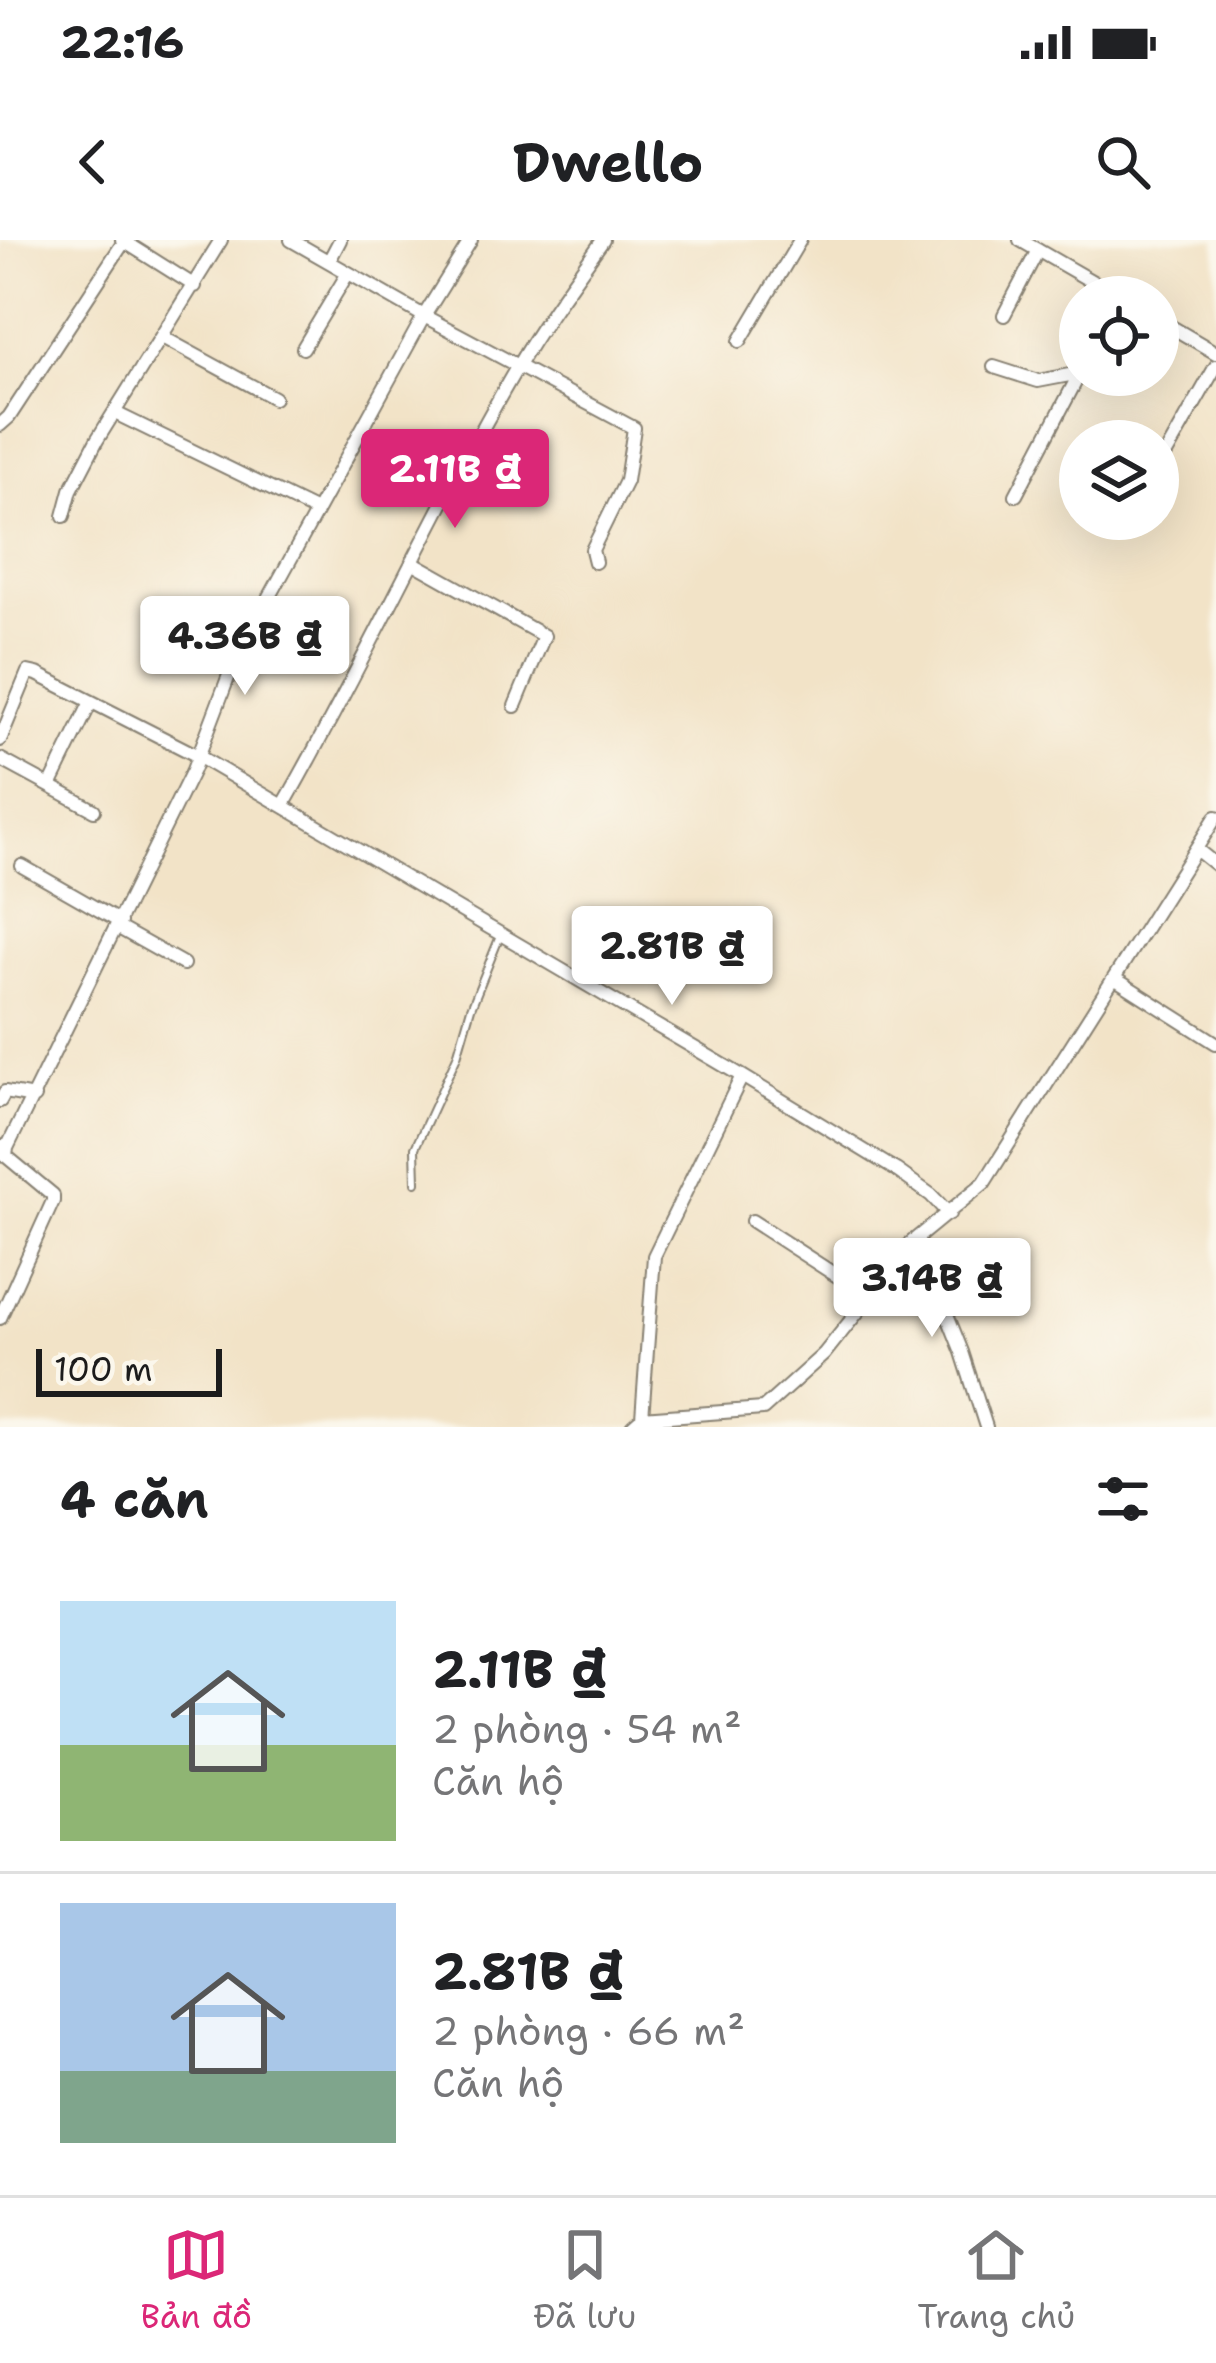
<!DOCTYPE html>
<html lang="vi">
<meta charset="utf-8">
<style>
body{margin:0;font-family:"Shantell Sans",sans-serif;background:#f6f6f6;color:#202124;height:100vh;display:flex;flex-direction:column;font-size:45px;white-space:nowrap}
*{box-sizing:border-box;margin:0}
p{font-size:39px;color:#757577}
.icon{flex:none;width:66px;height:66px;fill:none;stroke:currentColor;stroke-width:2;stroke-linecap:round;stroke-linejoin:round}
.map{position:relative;height:1187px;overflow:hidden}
.details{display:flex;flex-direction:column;background:#fff;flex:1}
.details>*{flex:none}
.tools{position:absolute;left:1059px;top:36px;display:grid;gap:24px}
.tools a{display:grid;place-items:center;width:120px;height:120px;border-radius:50%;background:#fff;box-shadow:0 12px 48px #0002;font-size:60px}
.scale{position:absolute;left:36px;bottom:30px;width:186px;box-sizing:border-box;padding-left:12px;border:6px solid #1c1c1c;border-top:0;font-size:33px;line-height:42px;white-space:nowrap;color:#1c1c1c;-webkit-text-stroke:9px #fbf7ec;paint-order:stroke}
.price{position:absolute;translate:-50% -102px;padding:0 27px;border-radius:12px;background:#fff;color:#222;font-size:39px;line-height:78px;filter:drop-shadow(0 3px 6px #0008)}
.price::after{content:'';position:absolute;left:50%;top:72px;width:36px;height:27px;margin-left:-18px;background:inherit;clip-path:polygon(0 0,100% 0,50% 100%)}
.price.on{background:#db2777;color:#fff}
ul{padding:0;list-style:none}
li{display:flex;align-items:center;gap:36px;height:300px;padding:0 60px}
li+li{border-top:3px solid #e0e0e0}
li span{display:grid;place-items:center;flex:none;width:336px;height:240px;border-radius:0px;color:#555}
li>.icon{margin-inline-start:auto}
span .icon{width:144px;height:144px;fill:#fffc;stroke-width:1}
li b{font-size:51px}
h2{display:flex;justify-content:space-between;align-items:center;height:144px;padding:0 60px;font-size:51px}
.status{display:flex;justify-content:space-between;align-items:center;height:84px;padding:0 60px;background:#fff;direction:ltr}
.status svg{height:33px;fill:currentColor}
header{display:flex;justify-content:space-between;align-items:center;height:156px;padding:0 60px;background:#fff;font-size:54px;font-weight:700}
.tabs{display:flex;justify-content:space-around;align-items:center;height:168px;border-top:3px solid #e0e0e0;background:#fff;font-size:33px;color:#757577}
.tabs a{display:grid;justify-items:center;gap:6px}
.tabs .on{color:#db2777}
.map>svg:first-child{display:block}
</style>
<div class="status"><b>22:16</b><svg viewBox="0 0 49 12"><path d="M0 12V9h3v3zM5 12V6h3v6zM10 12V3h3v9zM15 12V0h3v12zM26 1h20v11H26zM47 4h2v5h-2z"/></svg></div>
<header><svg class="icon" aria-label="back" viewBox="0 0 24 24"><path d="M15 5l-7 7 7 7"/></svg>Dwello<svg class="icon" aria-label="search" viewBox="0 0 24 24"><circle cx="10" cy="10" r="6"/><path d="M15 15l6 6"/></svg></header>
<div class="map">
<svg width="1216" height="1187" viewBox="0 0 1216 1187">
<rect width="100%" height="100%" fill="#fbf7ec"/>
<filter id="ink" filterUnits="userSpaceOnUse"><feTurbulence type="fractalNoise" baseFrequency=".00833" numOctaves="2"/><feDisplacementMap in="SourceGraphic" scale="24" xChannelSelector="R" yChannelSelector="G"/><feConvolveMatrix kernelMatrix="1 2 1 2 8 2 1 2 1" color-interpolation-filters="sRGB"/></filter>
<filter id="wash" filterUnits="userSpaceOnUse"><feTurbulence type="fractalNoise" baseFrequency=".004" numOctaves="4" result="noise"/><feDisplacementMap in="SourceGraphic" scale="48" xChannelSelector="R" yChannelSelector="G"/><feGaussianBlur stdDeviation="2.7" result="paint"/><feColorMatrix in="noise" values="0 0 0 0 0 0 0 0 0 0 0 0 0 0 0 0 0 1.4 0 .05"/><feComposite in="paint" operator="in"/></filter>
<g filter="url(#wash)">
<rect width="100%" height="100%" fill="#f2e3c7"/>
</g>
<g filter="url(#ink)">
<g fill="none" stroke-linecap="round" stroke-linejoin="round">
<defs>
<path id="service" d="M416 942 415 908 457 816 471 768 500 696"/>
<path id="minor" d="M122 0 195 46
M291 0 424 76 634 188 626 241 592 310 595 322
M1020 0 1119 57
M329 21 340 0
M1004 75 1038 10
M1158 79 1216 113
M162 97 274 158
M740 101 800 0
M303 108 348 33
M994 127 1038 141 1080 133
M115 173 316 271
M0 185 9 177 125 0
M1158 228 1216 126
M1016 255 1080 133
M64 276 71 250 97 200 221 0
M412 322 544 396 515 466
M0 500 28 432 37 434 198 516 742 836 896 930 931 955 949 974
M0 519 94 570
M50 546 91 462
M283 566C365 423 433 272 516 129 542 84 573 42 603 0
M1196 609 1216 625
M22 626 120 682
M117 687 183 724
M1114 738 1216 803
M0 861 5 852 34 857
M7 908 193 530 234 422 424 76 471 0
M752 981 868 1056
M917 999 962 1112 986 1187
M0 1078 53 961V955L6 916 7 908 3 906
M642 1178 654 1016 742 836
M632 1187 642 1178 763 1169 824 1114 860 1069 890 1020 984 943 1216 577"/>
</defs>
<use href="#service" stroke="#878072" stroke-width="10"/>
<use href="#minor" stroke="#878072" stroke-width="16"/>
<use href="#service" stroke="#fff" stroke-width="6"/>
<use href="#minor" stroke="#fff" stroke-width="12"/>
</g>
</g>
</svg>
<div class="tools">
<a><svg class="icon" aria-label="locate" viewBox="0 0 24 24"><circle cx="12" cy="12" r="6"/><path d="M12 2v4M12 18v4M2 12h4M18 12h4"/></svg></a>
<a><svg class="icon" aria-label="layers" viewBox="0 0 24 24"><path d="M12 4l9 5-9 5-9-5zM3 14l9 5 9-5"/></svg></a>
</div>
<div class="scale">100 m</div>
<b class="price on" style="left:455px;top:291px">2.11B ₫</b>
<b class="price" style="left:245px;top:458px">4.36B ₫</b>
<b class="price" style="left:672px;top:768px">2.81B ₫</b>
<b class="price" style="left:932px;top:1100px">3.14B ₫</b>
</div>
<section class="details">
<h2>4 căn<svg class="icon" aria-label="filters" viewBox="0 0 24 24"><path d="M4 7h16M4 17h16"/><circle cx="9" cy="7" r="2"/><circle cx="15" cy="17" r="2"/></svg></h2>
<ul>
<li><span style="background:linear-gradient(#bfe0f5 60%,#8fb573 0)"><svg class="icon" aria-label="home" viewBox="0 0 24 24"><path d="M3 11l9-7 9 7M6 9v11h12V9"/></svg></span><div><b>2.11B ₫</b><p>2 phòng · 54 m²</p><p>Căn hộ</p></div></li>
<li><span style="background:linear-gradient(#a9c7e8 70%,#7fa58c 0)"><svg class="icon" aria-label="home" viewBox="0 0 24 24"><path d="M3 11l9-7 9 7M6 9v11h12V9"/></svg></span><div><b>2.81B ₫</b><p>2 phòng · 66 m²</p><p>Căn hộ</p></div></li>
</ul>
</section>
<nav class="tabs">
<a class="on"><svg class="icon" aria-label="map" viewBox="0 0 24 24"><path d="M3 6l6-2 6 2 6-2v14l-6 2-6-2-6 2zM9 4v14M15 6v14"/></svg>Bản đồ</a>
<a><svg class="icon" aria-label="saved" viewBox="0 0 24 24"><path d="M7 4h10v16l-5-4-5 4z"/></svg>Đã lưu</a>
<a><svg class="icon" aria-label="home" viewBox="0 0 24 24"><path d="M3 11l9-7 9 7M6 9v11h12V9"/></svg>Trang chủ</a>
</nav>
